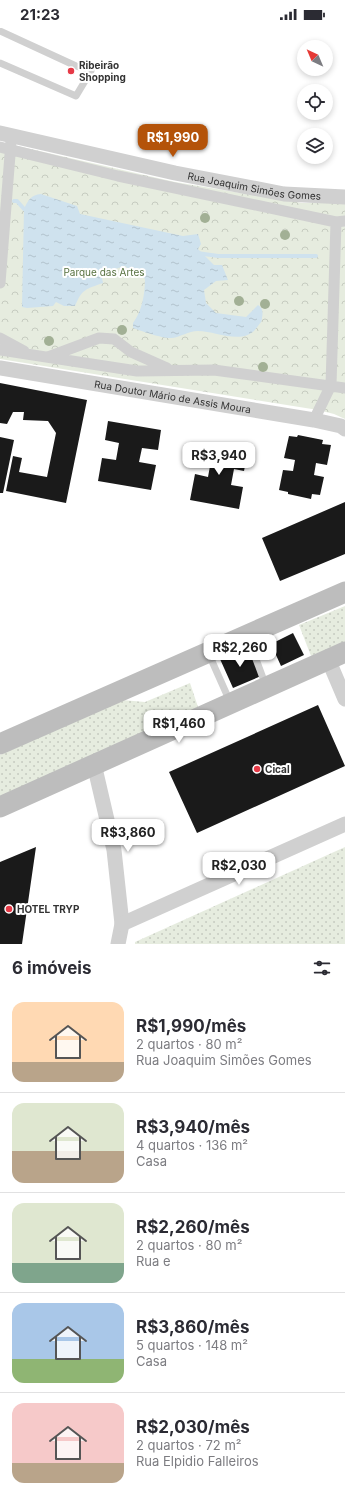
<!DOCTYPE html>
<html lang="pt">
<meta charset="utf-8">
<style>
body{margin:0;font-family:Inter,sans-serif;background:#f7f7f7;color:#2b2b33;height:100vh;display:flex;flex-direction:column;font-size:15px;white-space:nowrap}
*{box-sizing:border-box;margin:0}
p{font-size:13px;color:#7c7c81}
.icon{flex:none;width:22px;height:22px;fill:none;stroke:currentColor;stroke-width:2;stroke-linecap:round;stroke-linejoin:round}
.map{position:relative;height:916px;overflow:hidden}
.drawer{display:flex;flex-direction:column;background:#fff;flex:1}
.drawer>*{flex:none}
.needle{width:26px;rotate:316deg}
.fabs{position:absolute;left:297px;top:12px;display:grid;gap:8px}
.fabs a{display:grid;place-items:center;width:36px;height:36px;border-radius:50%;background:#fff;box-shadow:0 2px 6px #0003;font-size:20px}
.price{position:absolute;translate:-50% -34px;padding:0 9px;border-radius:8px;background:#fff;color:#222;font-size:13px;line-height:26px;filter:drop-shadow(0 1px 2px #0008)}
.price::after{content:'';position:absolute;left:50%;top:24px;width:12px;height:9px;margin-left:-6px;background:inherit;clip-path:polygon(0 0,100% 0,50% 100%)}
.price.current{background:#b45309;color:#fff}
ul{padding:0;list-style:none}
li{display:flex;align-items:center;gap:12px;height:100px;padding:0 12px}
li+li{border-top:1px solid #e1e1e2}
li span{display:grid;place-items:center;flex:none;width:112px;height:80px;border-radius:12px;color:#555}
li>.icon{margin-inline-start:auto}
span .icon{width:48px;height:48px;fill:#fffc;stroke-width:1}
li b{font-size:17px}
h2{display:flex;justify-content:space-between;align-items:center;height:48px;padding:0 12px;font-size:17px}
.status{display:flex;justify-content:space-between;align-items:center;height:28px;padding:0 20px;background:#fff;direction:ltr}
.status svg{height:11px;fill:currentColor}
.map>svg:first-child{display:block}
</style>
<div class="status"><b>21:23</b><svg viewBox="0 0 49 12"><path d="M0 12V9h3v3zM5 12V6h3v6zM10 12V3h3v9zM15 12V0h3v12zM26 1h20v11H26zM47 4h2v5h-2z"/></svg></div>
<div class="map">
<svg width="345" height="916" viewBox="0 0 345 916">
<defs>
<pattern id="grass-dots" width="8" height="8" patternUnits="userSpaceOnUse"><rect width="8" height="8" fill="#e6ecdf"/><path d="M2 2h.1M6 6h.1" fill="none" stroke="#c6cbc0" stroke-width="1.8" stroke-linecap="round"/></pattern>
<pattern id="forest-crowns" width="20" height="18" patternUnits="userSpaceOnUse"><rect width="20" height="18" fill="#e6ecdf"/><path d="M2 6a3 3 0 1 1 6 0M12 15a3 3 0 1 1 6 0" fill="none" stroke="#c6cbc0"/></pattern>
<pattern id="water-ripples" width="26" height="14" patternUnits="userSpaceOnUse"><rect width="26" height="14" fill="#cfe2ee"/><path d="M2 4q2-2 4 0t4 0M15 11q2-2 4 0t4 0" fill="none" stroke="#b2c2cd"/></pattern>
</defs>
<rect width="100%" height="100%" fill="#fff"/>
<path fill="url(#grass-dots)" d="M345 578V614L311 628 299 597Z
M190 655 198 679 0 770V727L122 672 145 674Z
M345 819V916H135V914Z"/>
<path fill="url(#forest-crowns)" d="M0 114 175 154 302 175H345V391L334 386 318 382 0 331Z"/>
<path fill="url(#water-ripples)" d="M41 166 77 178 80 186 183 208 198 206 201 216 198 221 214 237H222L228 252 216 253 204 262 206 275 216 285 246 289 258 277C263 280 263 285 262 290 262 294 260 295 258 298 244 319 217 303 198 303 188 303 181 309 172 310 164 311 141 303 133 300V295C142 283 145 266 145 251 138 245 131 244 125 238L115 241 112 246 106 244 102 250 103 255C86 261 82 261 75 278H64L56 274 53 278 27 280 22 279 24 181C28 172 31 167 41 166Z"/>
<g fill="none" stroke-linecap="round" stroke-linejoin="round">
<path stroke="#cfe2ee" stroke-width="4" d="M14 173H17L24 181 28 183
M197 225 218 228H316"/>
</g>
<path fill="#1a1a1a" d="M0 355 87 372 66 475 6 463 13 428 22 430 19 444 47 449 56 405 48 393 23 392 24 384H13L7 396 0 395Z
M108 393 161 402 158 422 142 420 139 434 156 437 151 462 98 453 102 430 116 432 119 415 105 412Z
M298 407 323 412 322 416 331 417 327 437 316 435 314 447 324 449 320 467 312 466 311 471 288 466V464L279 462 283 442 293 443 295 432 284 430 289 408 297 409Z
M0 409 14 412 3 465H0Z
M200 414 248 423 244 443 234 441 231 457 243 459 239 481 190 472 195 446 208 449 210 438 197 435Z
M345 474V526L280 553 262 510Z
M293 605 304 627 281 638 271 616Z
M248 619 261 648 233 660 220 631Z
M318 677 345 738 197 805 169 744Z
M36 819 22 916H0V834Z"/>
<g fill="none" stroke-linecap="round" stroke-linejoin="round">
<path stroke="#d0d0d0" stroke-width="7" d="M0 3 76 38 91 43 76 68 0 35
M250 615 263 650
M211 631 227 667"/>
<path stroke="#d0d0d0" stroke-width="11" d="M0 119 118 148 336 194 345 193
M0 255 11 114
M0 310 24 323
M0 322 137 343 214 342 345 360
M48 329 99 310 114 311 131 324 167 340
M314 392 331 357 336 194"/>
<g stroke="#d0d0d0" stroke-width="15">
<path id="s1" d="M0 105 175 145 284 166 345 169"/>
<path id="s2" d="M0 340 314 392 341 398 345 401"/>
<path d="M328 631 345 671"/>
<path d="M94 736 114 822 122 896 118 916"/>
<path d="M122 896 345 796"/>
</g>
<path stroke="#bdbdbd" stroke-width="21" d="M0 716 345 564
M0 779 345 624"/>
</g>
<g fill="#a2b095">
<circle cx="205" cy="190" r="5"/>
<circle cx="285" cy="207" r="5"/>
<circle cx="239" cy="273" r="5"/>
<circle cx="265" cy="276" r="5"/>
<circle cx="122" cy="302" r="5"/>
<circle cx="49" cy="313" r="5"/>
<circle cx="263" cy="339" r="5"/>
</g>
<g fill="#e63946" stroke="#fff" stroke-width="1.5">
<circle cx="71" cy="43" r="4"/>
<circle cx="257" cy="741" r="4"/>
<circle cx="9" cy="881" r="4"/>
</g>
<g text-anchor="middle" stroke-width="4" stroke-linejoin="round" paint-order="stroke">
<g font-size="10" font-weight="bold" fill="#333" stroke="#fff" text-anchor="start">
<text x="79" y="41">Ribeirão<tspan x="79" dy="12">Shopping</tspan></text>
<text x="265" y="745">Cical</text>
<text x="17" y="885">HOTEL TRYP</text>
</g>
<g font-size="10" fill="#333" stroke="#fff">
<text dy="4" stroke="none"><textPath href="#s1" startOffset="260">Rua Joaquim Simões Gomes</textPath></text>
<text dy="4" stroke="none"><textPath href="#s2" startOffset="175">Rua Doutor Mário de Assis Moura</textPath></text>
</g>
<g font-size="10" fill="#56703f" stroke="#fff">
<text x="104" y="248">Parque das Artes</text>
</g>
</g>
</svg>
<div class="fabs">
<a><svg class="needle" viewBox="-14 -14 28 28"><path d="M0-13l5 13h-10z" fill="#e53935"/><path d="M0 13l5-13h-10z" fill="#7c7c81"/></svg></a>
<a><svg class="icon" aria-label="locate" viewBox="0 0 24 24"><circle cx="12" cy="12" r="6"/><path d="M12 2v4M12 18v4M2 12h4M18 12h4"/></svg></a>
<a><svg class="icon" aria-label="layers" viewBox="0 0 24 24"><path d="M12 4l9 5-9 5-9-5zM3 14l9 5 9-5"/></svg></a>
</div>
<b class="price current" style="left:173px;top:130px">R$1,990</b>
<b class="price" style="left:219px;top:448px">R$3,940</b>
<b class="price" style="left:240px;top:640px">R$2,260</b>
<b class="price" style="left:179px;top:716px">R$1,460</b>
<b class="price" style="left:128px;top:825px">R$3,860</b>
<b class="price" style="left:239px;top:858px">R$2,030</b>
</div>
<section class="drawer">
<h2>6 imóveis<svg class="icon" aria-label="filters" viewBox="0 0 24 24"><path d="M4 7h16M4 17h16"/><circle cx="9" cy="7" r="2"/><circle cx="15" cy="17" r="2"/></svg></h2>
<ul>
<li><span style="background:linear-gradient(#ffd9b3 75%,#b9a48a 0)"><svg class="icon" aria-label="home" viewBox="0 0 24 24"><path d="M3 11l9-7 9 7M6 9v11h12V9"/></svg></span><div><b>R$1,990/mês</b><p>2 quartos · 80 m²</p><p>Rua Joaquim Simões Gomes</p></div></li>
<li><span style="background:linear-gradient(#dfe7d0 60%,#b9a48a 0)"><svg class="icon" aria-label="home" viewBox="0 0 24 24"><path d="M3 11l9-7 9 7M6 9v11h12V9"/></svg></span><div><b>R$3,940/mês</b><p>4 quartos · 136 m²</p><p>Casa</p></div></li>
<li><span style="background:linear-gradient(#dfe7d0 75%,#7fa58c 0)"><svg class="icon" aria-label="home" viewBox="0 0 24 24"><path d="M3 11l9-7 9 7M6 9v11h12V9"/></svg></span><div><b>R$2,260/mês</b><p>2 quartos · 80 m²</p><p>Rua e</p></div></li>
<li><span style="background:linear-gradient(#a9c7e8 70%,#8fb573 0)"><svg class="icon" aria-label="home" viewBox="0 0 24 24"><path d="M3 11l9-7 9 7M6 9v11h12V9"/></svg></span><div><b>R$3,860/mês</b><p>5 quartos · 148 m²</p><p>Casa</p></div></li>
<li><span style="background:linear-gradient(#f6c9c9 75%,#b9a48a 0)"><svg class="icon" aria-label="home" viewBox="0 0 24 24"><path d="M3 11l9-7 9 7M6 9v11h12V9"/></svg></span><div><b>R$2,030/mês</b><p>2 quartos · 72 m²</p><p>Rua Elpidio Falleiros</p></div></li>
</ul>
</section>
